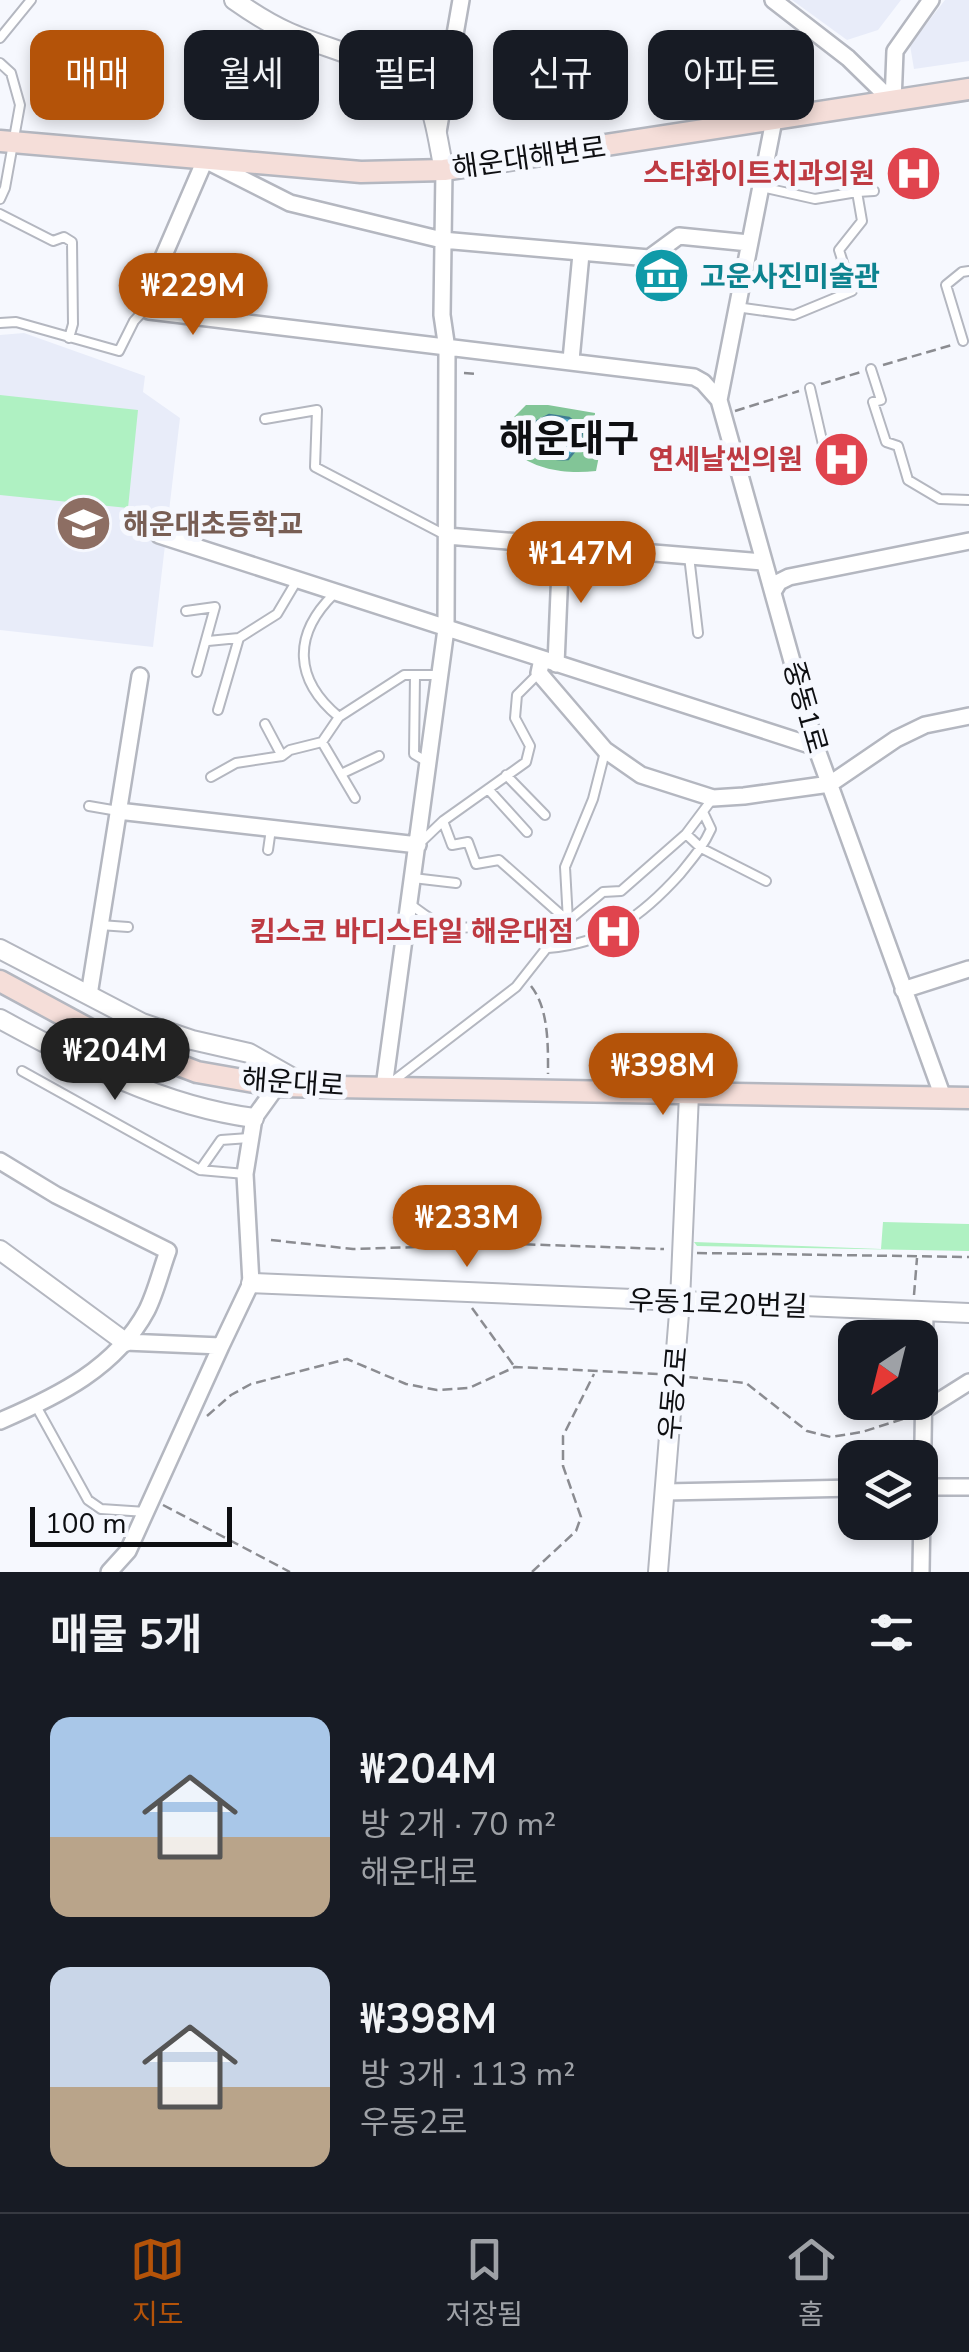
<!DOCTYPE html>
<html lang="ko">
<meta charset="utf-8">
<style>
body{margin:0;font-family:"Nunito Sans","Noto Sans KR",sans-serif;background:#242831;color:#f1f3f6;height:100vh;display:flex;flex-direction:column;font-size:38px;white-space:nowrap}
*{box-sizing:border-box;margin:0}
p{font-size:32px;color:#9ea1a6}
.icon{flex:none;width:55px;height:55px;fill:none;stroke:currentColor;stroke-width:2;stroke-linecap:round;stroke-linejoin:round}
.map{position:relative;height:1572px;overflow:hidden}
.sheet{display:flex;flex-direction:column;background:#171b24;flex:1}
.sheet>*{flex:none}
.banner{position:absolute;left:30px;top:30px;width:910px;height:90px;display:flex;gap:20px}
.needle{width:65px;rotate:215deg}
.controls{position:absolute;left:838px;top:1320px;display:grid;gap:20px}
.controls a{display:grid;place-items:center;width:100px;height:100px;border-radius:20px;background:#171b24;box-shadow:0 5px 15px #0003;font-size:50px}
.scale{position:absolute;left:30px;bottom:25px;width:202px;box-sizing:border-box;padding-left:10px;border:5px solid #0e0f12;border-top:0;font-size:28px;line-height:35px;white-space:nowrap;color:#0e0f12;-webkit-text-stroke:8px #f6f8fe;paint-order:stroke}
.price{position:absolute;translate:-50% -85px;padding:0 22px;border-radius:35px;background:#b45309;color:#fff;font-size:32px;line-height:65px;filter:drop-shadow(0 2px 5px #0008)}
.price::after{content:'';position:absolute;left:50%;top:60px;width:30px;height:22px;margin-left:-15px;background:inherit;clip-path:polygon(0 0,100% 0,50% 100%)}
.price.active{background:#222;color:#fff}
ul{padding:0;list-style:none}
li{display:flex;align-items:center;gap:30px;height:250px;padding:0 50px}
li span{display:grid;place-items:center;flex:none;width:280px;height:200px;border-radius:20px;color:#555}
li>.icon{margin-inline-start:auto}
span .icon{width:120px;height:120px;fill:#fffc;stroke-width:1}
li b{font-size:42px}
h2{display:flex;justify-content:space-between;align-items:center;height:120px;padding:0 50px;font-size:42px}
.pill{padding:0 35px;border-radius:20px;background:#171b24;box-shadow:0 5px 15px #0003;font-size:35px;line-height:90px}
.pill.active{background:#b45309;color:#fff}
.tabs{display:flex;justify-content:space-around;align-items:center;height:140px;border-top:2px solid #363941;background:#171b24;font-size:28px;color:#9ea1a6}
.tabs a{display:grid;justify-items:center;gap:5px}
.tabs .active{color:#b45309}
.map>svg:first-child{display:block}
</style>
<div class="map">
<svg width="969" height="1572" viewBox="0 0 969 1572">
<rect width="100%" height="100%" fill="#f6f8fe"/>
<path fill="#e8ecf9" d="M792 0H901L878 30 847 40Z
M945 0H969V61L914 69 910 45Z
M24 333 145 376 143 392 180 418 153 647 0 630V335Z"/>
<path fill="#aff1c2" d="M0 395 138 410 128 508 0 495Z
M883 1222 969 1224V1251L697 1246 694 1242 881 1249Z"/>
<path fill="#82c597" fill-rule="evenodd" d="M526 405H548L595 413 593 448 599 456 596 471C568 474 537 471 515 452L512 419ZM541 417 583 436 569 459 548 458 528 446 526 436Z"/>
<path fill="#54abca" stroke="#3f7c93" stroke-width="2.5" d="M549 415 569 418 582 428 581 443 568 459C552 460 534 456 525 441L532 424Z"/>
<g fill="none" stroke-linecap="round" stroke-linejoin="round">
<defs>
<path id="service" d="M0 38 31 0
M0 63 11 73 20 105 5 188 0 199
M274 65 290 33
M857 192 874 191
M0 214 53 241 64 237 72 242 73 324 69 338
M736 307 794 315 852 291 839 250 862 221 857 192 815 199 761 187
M0 323 16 322 119 351 134 321 148 306
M963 341 946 285 962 272 969 271
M871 369 881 400 873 402 886 442 898 446 908 480 940 499 969 500
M810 388 827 462
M265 419 317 410 315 467 447 536
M689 556 698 633
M334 594C292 635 294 680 339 717
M186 611 215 607 197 672
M208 641 239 638
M415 675 414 754 429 763
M218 710 239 638 277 614 296 582
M265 724 282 756
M322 742 355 798
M341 774 379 756
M506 775 545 815
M211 777 236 763 282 756 290 750 322 742 339 717 404 675H441
M488 789 527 832
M89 806 118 811
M443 821 526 762 530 746 515 718 517 695 539 673
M686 834 701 848 766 881
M421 842 443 821 452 845 468 842 476 864 499 860 568 921 603 892 621 891 686 834 713 798
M268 850 271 829
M413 878 456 883
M410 904C433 921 446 933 475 926
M100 925 128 927
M548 948C605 944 643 915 680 874 692 859 703 847 711 829L703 812
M22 1071 200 1170 245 1174
M392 1082 516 987 568 921 565 867 593 799 605 752
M200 1170 221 1140 249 1138
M36 1406 88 1500 101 1509 146 1512"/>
<path id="minor" d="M773 0 848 58 893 102
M893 102 895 51 931 0
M774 120 719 400 816 747 943 1097
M438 132 461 0
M571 360 581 254
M719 400 703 382 694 377 149 311 145 299 205 160 290 203 442 240 649 258 679 236 749 243
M159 535 816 747
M447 536 763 562
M773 592 779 582 789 577 969 541
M542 659 539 673 605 750 641 775 713 798 744 796 830 784 896 739 925 725 969 716
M556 664 561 546
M118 811 418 845
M903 990 969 969
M89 995 140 676
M384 1087 446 629 447 349 442 315 444 170
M0 1161 56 1195 168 1251C161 1270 156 1292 147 1310 116 1368 58 1396 0 1421
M125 1342 221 1346 251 1283 245 1174 254 1118 277 1086
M923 1411 969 1382
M920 1487H969
M665 1492 855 1488
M109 1572 128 1551 221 1346
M921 1572 925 1313"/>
<path id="tertiary" d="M234 0C251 12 268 23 288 32 325 49 406 66 427 101 435 113 440 153 444 170
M0 949 142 1023 192 1040 249 1053 309 1087
M0 1019C81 1063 162 1106 254 1118
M0 1250 125 1342
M251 1283 969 1313
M658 1572 680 1301 689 1094"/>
<path id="secondary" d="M0 141 361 172 444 170 969 89
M0 981 98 1034 197 1072 277 1086 969 1098"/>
</defs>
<use href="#service" stroke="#b4b7c0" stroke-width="12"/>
<use href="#minor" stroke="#b4b7c0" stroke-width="20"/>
<use href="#tertiary" stroke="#b4b7c0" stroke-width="22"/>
<use href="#secondary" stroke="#b4b7c0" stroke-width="25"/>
<path stroke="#8b8c91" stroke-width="2.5" stroke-dasharray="10 5" stroke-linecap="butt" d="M883 365 952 345
M464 373 477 374
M821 384 861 372
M735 411 799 391
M531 986C549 1009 548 1046 548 1074
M271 1240 353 1249 515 1244 664 1249
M697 1253 969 1257
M914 1295 917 1258
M472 1308 514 1366
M688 1377 746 1383 807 1431 831 1437 862 1432 909 1417
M207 1416 231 1395 251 1384 347 1359 406 1384 437 1390 469 1388 515 1367 660 1374
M163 1505 290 1572
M532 1572 576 1531 581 1517 563 1466V1436L594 1374"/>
<use href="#service" stroke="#fff" stroke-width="8"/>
<use href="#minor" stroke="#fff" stroke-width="15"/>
<use href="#tertiary" stroke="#fff" stroke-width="18"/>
<use href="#secondary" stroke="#f5ded9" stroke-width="20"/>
</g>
<defs>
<symbol id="hospital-disc" viewBox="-11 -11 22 22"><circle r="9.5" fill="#e0444e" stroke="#f6f8fe"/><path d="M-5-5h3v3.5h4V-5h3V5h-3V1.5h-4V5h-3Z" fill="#fff"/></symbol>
<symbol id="museum-disc" viewBox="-11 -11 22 22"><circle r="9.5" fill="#0f9aa8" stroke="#f6f8fe"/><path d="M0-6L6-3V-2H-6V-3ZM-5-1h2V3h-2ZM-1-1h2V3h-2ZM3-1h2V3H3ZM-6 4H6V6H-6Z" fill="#fff"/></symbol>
<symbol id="school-disc" viewBox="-11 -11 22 22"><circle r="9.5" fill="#8d6e63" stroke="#f6f8fe"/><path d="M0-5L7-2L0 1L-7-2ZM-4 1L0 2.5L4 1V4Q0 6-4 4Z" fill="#fff"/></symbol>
</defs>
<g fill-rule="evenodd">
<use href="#hospital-disc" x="882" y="142" width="63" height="63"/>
<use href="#museum-disc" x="630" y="244" width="63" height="63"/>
<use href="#hospital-disc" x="810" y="428" width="63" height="63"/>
<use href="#school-disc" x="52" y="492" width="63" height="63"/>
<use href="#hospital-disc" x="582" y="900" width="63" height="63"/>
</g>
<g text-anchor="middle" stroke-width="10" stroke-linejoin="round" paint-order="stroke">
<g font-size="28" fill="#0e0f12" stroke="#f6f8fe">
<text transform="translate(529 157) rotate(-8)" y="10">해운대해변로</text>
<text transform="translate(806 707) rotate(74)" y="10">중동1로</text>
<text transform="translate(293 1082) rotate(4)" y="10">해운대로</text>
<text transform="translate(718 1303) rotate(2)" y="10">우동1로20번길</text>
<text transform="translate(673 1393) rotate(-85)" y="10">우동2로</text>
</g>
<g font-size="28" font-weight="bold" fill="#be3a42" stroke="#f6f8fe" text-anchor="end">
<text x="875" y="183">스타화이트치과의원</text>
<text x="803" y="469">연세날씬의원</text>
<text x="574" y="941">킴스코 바디스타일 해운대점</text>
</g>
<g font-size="28" font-weight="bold" fill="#0d838f" stroke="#f6f8fe" text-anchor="start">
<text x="700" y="286">고운사진미술관</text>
</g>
<g font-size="28" font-weight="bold" fill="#785e54" stroke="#f6f8fe" text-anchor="start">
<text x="123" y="534">해운대초등학교</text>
</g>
<g font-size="38" font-weight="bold" fill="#0e0f12" stroke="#f6f8fe">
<text x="569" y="452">해운대구</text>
</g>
</g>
</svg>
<div class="controls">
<a><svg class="needle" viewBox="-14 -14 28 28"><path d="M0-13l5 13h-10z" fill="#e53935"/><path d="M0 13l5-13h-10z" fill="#9ea1a6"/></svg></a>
<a><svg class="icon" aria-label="layers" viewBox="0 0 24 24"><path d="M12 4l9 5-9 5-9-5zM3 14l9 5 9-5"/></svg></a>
</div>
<div class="scale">100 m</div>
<b class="price" style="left:193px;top:338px">₩229M</b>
<b class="price" style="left:581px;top:606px">₩147M</b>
<b class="price active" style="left:115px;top:1103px">₩204M</b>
<b class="price" style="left:663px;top:1118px">₩398M</b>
<b class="price" style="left:467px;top:1270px">₩233M</b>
<div class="banner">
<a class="pill active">매매</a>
<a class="pill">월세</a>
<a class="pill">필터</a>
<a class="pill">신규</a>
<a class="pill">아파트</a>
</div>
</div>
<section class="sheet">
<h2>매물 5개<svg class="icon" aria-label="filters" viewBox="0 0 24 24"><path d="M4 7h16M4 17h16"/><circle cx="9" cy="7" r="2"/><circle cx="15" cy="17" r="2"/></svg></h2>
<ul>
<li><span style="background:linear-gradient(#a9c7e8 60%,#b9a48a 0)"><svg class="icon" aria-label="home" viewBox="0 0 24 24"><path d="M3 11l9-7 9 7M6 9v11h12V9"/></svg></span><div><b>₩204M</b><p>방 2개 · 70 m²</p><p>해운대로</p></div></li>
<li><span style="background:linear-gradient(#c9d6e8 60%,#b9a48a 0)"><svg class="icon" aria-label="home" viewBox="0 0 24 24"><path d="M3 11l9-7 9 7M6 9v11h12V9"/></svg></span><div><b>₩398M</b><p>방 3개 · 113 m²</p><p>우동2로</p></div></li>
</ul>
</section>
<nav class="tabs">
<a class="active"><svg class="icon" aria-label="map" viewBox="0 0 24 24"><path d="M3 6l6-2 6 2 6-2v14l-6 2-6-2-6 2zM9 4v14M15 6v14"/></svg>지도</a>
<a><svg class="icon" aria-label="saved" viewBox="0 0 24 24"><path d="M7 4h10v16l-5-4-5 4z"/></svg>저장됨</a>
<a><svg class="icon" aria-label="home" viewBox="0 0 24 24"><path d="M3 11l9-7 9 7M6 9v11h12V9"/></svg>홈</a>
</nav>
